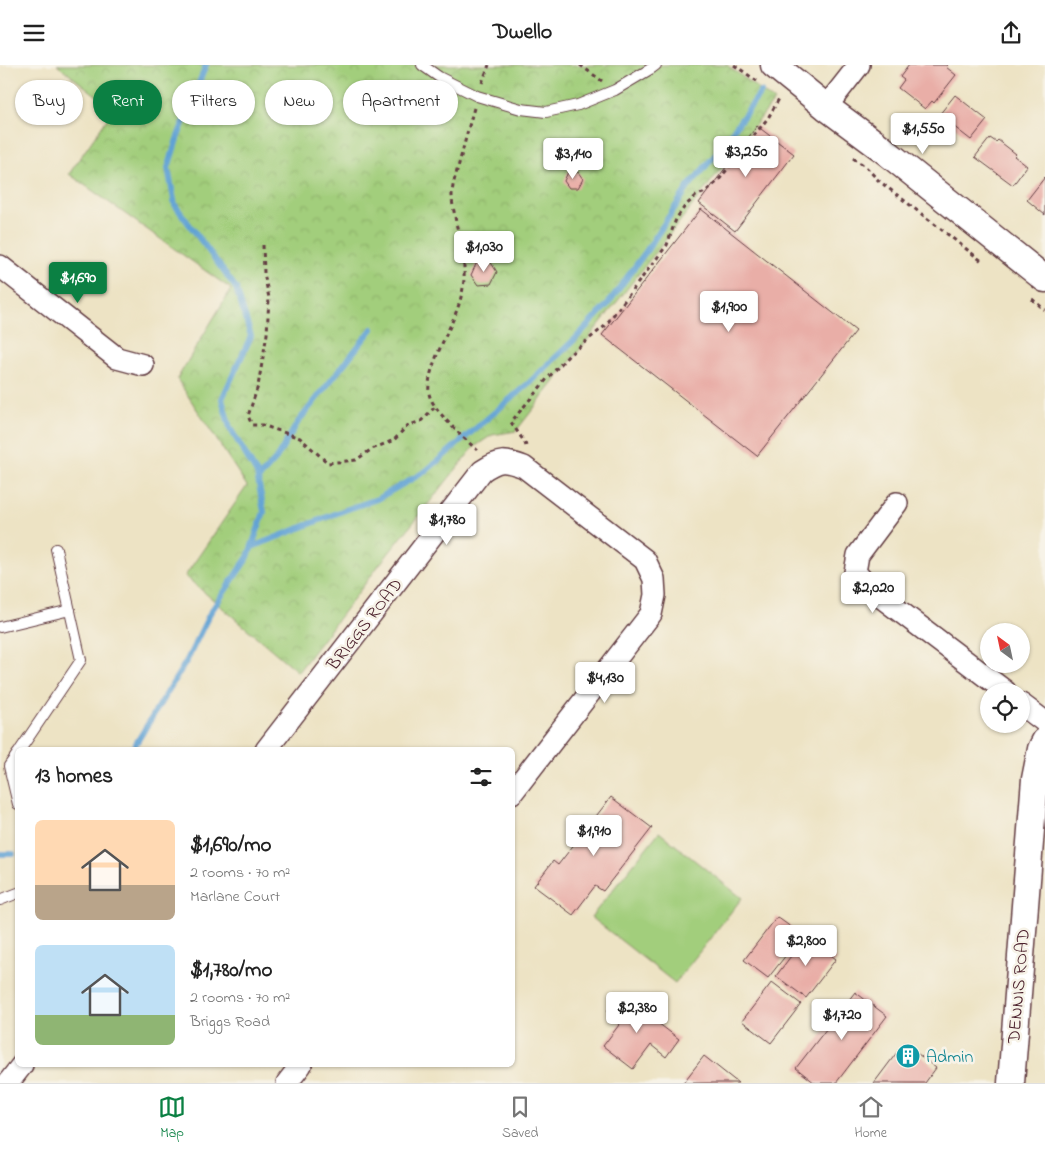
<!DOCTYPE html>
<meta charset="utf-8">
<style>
body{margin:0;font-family:"Indie Flower",sans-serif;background:#f6f6f6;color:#222;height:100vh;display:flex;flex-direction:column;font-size:19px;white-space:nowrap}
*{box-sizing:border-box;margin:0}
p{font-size:16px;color:#767676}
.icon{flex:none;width:28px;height:28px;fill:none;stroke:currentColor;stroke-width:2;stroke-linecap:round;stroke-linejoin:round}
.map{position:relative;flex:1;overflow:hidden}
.sheet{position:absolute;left:15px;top:682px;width:500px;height:320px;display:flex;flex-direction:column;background:#fff;border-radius:8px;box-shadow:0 1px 4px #0004}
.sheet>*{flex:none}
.top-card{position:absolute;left:15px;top:15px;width:500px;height:45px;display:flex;gap:10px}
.needle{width:32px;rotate:327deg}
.tools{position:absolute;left:980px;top:558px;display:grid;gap:10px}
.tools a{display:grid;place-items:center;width:50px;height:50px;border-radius:50%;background:#fff;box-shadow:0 1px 4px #0004;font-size:25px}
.price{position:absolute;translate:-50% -42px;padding:0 11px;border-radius:5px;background:#fff;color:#222;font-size:16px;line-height:32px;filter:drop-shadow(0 1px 2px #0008)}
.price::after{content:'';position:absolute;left:50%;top:30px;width:15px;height:11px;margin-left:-8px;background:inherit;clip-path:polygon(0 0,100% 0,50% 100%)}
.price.current{background:#0b8043;color:#fff}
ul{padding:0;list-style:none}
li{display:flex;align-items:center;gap:15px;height:125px;padding:0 20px}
li span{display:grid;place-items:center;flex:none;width:140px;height:100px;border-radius:8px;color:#555}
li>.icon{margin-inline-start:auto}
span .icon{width:60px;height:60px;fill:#fffc;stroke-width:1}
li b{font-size:21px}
h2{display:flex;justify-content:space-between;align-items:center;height:60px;padding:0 20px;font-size:21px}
.pill{padding:0 18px;border-radius:22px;background:#fff;box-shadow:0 1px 4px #0004;font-size:18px;line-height:45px}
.pill.current{background:#0b8043;color:#fff}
header{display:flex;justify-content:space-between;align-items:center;height:65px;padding:0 20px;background:#fff;font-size:22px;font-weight:700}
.tabs{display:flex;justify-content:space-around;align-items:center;height:70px;border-top:1px solid #e0e0e0;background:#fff;font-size:14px;color:#767676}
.tabs a{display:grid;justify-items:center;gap:2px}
.tabs .current{color:#0b8043}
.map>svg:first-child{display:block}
</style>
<header><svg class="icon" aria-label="menu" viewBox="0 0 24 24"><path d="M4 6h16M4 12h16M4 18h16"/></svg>Dwello<svg class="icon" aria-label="share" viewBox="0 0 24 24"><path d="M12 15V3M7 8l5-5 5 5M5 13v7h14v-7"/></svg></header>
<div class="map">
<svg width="1045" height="1018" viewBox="0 0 1045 1018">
<defs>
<pattern id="park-crowns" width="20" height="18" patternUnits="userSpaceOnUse" patternTransform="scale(1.25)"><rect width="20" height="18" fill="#a2ce7b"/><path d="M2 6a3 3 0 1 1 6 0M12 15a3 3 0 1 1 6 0" fill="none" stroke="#8db06a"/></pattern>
</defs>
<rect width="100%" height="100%" fill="#f7f3e8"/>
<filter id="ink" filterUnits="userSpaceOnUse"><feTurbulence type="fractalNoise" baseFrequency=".02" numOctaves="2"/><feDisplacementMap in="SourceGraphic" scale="10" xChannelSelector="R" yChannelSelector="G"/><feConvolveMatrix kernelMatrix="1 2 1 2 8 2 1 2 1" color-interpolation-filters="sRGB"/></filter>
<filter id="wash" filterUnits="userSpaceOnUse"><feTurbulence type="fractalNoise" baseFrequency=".0096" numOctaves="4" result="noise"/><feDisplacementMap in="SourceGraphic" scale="20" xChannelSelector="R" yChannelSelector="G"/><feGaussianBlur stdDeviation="1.12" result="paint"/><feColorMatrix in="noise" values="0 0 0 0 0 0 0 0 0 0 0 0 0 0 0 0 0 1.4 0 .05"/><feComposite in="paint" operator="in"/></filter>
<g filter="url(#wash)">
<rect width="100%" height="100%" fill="#ede3c4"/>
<path fill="url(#park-crowns)" stroke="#767653" d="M57 0H727L774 36 516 366 492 370 474 382 380 499 298 607 185 511 247 421 177 314 231 224 69 109 114 44Z"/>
<path fill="#a2ce7b" stroke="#767653" d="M659 767 742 833 675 918 591 852Z"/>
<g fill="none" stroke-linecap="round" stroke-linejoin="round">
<path stroke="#60a2d4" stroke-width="6" d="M258 414 276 394 298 357 372 264
M252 482 345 445 377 434 426 406 530 317 575 274 607 240 647 185 689 121 716 89 761 27
M132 685 187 595 210 548 248 492 264 447 257 409 230 363 222 334 251 271 236 223 175 140 168 103 177 74 206 0
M0 789H13"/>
</g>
<g id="blocks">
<path fill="#e9aea7" d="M909 0H948L946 2 956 10 934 38 932 36 925 44 898 23 904 15 900 12Z
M955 30 987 55 971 75 939 50Z
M757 61 794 89 735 166 699 138Z
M990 73 996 77 998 75 1016 89 1014 91 1027 101 1013 120 975 92Z
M568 107H578L583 114 578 123H569L564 116Z
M1045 112V150L1027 135Z
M701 144 856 266 757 391 602 270Z
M490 196 497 207 491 219 478 220 471 210 477 197Z
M611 732 652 763 603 826 595 821 573 850 534 821 553 796 558 800Z
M777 852 802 870 768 913 744 895Z
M806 871 836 894 806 933 776 911Z
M772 917 801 939 771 978 742 956Z
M855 927 887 951 836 1018H815L796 1003Z
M620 929 679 974 666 992 651 980 633 1004 603 981 622 956 607 946Z
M904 978 936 1003 925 1018H874Z
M704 991 738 1018H683Z"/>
</g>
</g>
<g filter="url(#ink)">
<use href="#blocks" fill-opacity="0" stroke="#623c42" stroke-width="1"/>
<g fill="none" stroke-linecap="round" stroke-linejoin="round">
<defs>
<path id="service" d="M422 0 439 12 477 31 521 44 546 47 578 40 615 25 652 3 656 0
M0 562 70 545
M20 685 81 595 56 484
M18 688 9 701 18 739
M0 835 18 828"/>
<path id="minor" d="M826 42 859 0
M0 201 117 293 143 300
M897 438 858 490 855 507 869 523 1005 626
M1021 639 1045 657
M266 685 482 406C500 394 504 395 524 402L645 495 654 514 655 530 651 549 512 728
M8 1018 22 1000
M287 1018 301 1000"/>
<path id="tertiary" d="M774 0 826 42 880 82 1045 214
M1011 1018 1035 714 1041 684 1045 676"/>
</defs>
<use href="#service" stroke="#623c42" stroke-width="12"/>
<use href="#minor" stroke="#623c42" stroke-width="24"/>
<use href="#tertiary" stroke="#623c42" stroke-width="29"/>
<path stroke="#623c42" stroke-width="3" stroke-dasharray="4 4" stroke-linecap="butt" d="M580 0 602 16
M734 0 757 16
M482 18 489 0
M474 43C469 60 465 77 460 95 457 107 452 119 452 131 452 140 455 149 456 158 462 182 468 207 461 232 454 262 426 299 429 328 431 344 465 374 477 385
M853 93 865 101 878 115 983 197
M263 180 264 208 269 233 267 269 258 321 248 351 252 360H262L300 373 328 398 356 395 372 384 394 375 407 361 421 356 435 342
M1032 234 1045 245
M526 381 525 378 511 357 547 314 569 290 605 261 667 180 676 154 685 141 696 131 705 127 718 116 768 53 780 32"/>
<use href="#service" stroke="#fff" stroke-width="10"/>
<use href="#minor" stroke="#fff" stroke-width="21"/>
<use href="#tertiary" stroke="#fff" stroke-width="26"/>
</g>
</g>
<defs>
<symbol id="building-disc" viewBox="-11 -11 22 22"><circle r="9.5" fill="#0f9aa8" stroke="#f7f3e8"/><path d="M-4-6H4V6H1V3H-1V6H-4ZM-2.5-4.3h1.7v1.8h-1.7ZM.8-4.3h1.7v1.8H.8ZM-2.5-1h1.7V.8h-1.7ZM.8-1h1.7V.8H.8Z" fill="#fff"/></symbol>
</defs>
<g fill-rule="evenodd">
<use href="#building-disc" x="894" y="977" width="28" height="28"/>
</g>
<g text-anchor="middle" stroke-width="5" stroke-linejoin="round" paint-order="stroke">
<g font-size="18" fill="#4a1f2b" stroke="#f7f3e8">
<text transform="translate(364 559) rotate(-52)" y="6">BRIGGS ROAD</text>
<text transform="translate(1018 921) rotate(-85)" y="6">DENNIS ROAD</text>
</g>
<g font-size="18" fill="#0d838f" stroke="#f7f3e8" text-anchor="start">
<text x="926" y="997">Admin</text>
</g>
</g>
</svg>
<div class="tools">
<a><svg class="needle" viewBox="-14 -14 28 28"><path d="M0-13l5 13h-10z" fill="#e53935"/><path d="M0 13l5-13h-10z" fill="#767676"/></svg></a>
<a><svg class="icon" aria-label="locate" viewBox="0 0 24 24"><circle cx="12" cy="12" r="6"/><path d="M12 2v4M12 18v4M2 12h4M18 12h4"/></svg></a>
</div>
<b class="price" style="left:923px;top:90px">$1,550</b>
<b class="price" style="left:746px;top:113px">$3,250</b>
<b class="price" style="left:573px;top:115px">$3,140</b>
<b class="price" style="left:484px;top:208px">$1,030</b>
<b class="price current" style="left:78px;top:239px">$1,690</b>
<b class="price" style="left:729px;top:268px">$1,900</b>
<b class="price" style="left:447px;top:481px">$1,780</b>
<b class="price" style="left:873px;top:549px">$2,020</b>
<b class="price" style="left:605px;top:639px">$4,130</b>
<b class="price" style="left:594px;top:792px">$1,910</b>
<b class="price" style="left:806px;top:902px">$2,800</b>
<b class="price" style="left:637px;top:969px">$2,380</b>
<b class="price" style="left:842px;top:976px">$1,720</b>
<div class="top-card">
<a class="pill">Buy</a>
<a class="pill current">Rent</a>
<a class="pill">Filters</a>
<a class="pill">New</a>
<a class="pill">Apartment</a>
</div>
<section class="sheet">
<h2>13 homes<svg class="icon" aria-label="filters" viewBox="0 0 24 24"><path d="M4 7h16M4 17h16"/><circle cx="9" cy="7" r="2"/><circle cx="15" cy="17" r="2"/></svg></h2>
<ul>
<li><span style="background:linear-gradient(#ffd9b3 65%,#b9a48a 0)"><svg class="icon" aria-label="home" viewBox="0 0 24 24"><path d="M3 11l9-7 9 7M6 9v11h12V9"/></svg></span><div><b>$1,690/mo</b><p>2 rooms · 70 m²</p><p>Marlane Court</p></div></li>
<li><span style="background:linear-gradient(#bfe0f5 70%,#8fb573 0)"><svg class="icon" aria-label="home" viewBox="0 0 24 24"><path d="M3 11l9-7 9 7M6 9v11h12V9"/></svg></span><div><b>$1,780/mo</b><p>2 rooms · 70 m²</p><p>Briggs Road</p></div></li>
</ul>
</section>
</div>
<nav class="tabs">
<a class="current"><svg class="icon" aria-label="map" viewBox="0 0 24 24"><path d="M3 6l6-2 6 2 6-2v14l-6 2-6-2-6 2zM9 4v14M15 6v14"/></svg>Map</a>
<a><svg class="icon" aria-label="saved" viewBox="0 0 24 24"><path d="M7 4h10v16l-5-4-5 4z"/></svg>Saved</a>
<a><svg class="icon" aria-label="home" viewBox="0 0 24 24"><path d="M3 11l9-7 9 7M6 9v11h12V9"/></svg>Home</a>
</nav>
